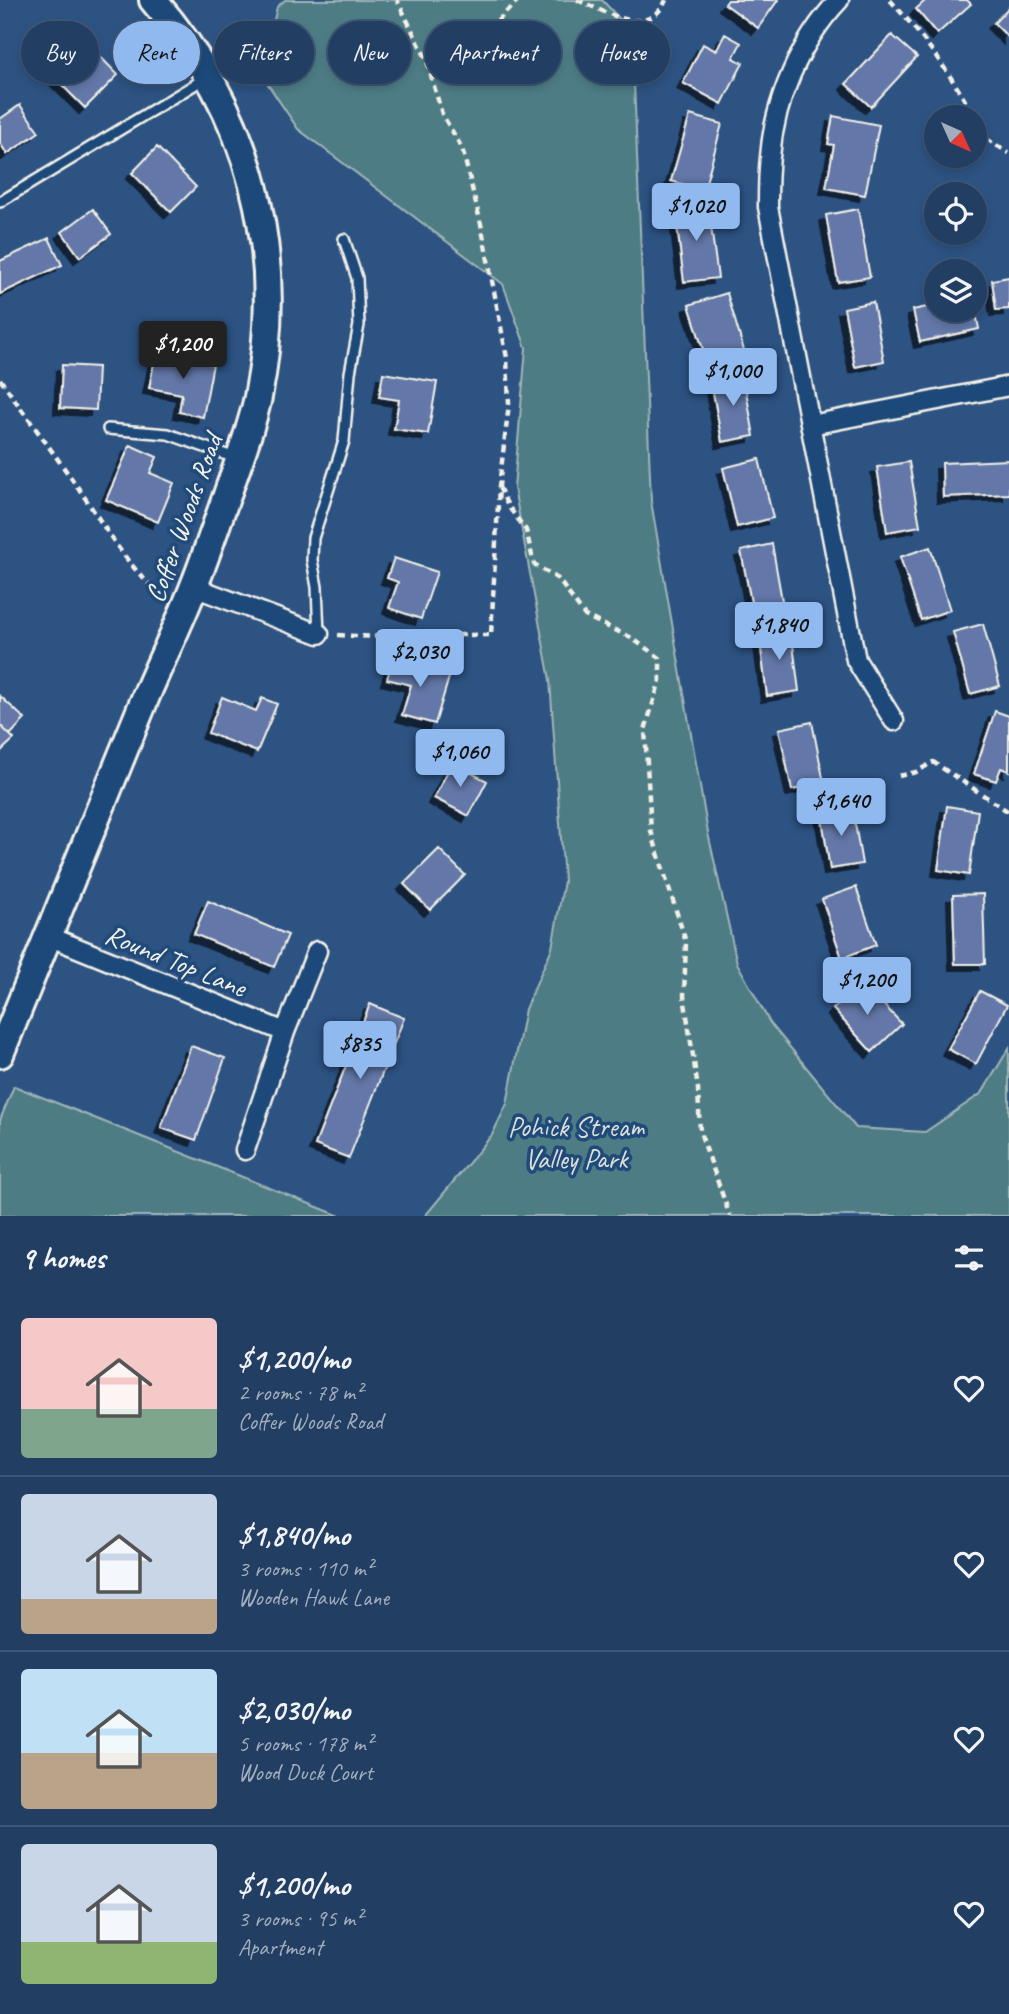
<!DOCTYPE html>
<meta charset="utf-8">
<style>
body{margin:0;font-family:Caveat,sans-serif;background:#2e496b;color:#f1f3f6;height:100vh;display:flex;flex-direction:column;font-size:26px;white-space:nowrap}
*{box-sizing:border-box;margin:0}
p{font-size:23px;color:#a2aebe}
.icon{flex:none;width:38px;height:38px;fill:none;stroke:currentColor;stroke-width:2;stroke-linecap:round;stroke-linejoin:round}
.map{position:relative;height:1216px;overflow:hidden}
.details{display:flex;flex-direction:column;background:#223e62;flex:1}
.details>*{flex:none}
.hud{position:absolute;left:21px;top:21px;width:968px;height:63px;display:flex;gap:14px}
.needle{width:46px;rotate:135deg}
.buttons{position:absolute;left:924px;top:105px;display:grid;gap:14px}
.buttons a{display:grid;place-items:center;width:63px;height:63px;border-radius:50%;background:#223e62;box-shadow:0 4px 10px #0003,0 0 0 2px #3f5777;font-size:35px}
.price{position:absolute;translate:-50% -60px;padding:0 16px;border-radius:7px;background:#90b9f0;color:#111;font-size:23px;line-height:46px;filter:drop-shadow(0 2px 4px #0008)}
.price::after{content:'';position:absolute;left:50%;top:42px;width:21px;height:16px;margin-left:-10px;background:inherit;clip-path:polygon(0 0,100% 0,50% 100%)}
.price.active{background:#222;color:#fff}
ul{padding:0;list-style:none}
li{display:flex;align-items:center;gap:21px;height:175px;padding:0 21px}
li+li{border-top:2px solid #3f5777}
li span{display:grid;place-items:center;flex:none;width:196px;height:140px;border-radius:7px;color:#555}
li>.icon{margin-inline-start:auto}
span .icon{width:84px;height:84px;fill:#fffc;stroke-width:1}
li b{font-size:30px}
h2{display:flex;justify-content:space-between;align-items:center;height:84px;padding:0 21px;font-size:30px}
.tag{padding:0 24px;border-radius:32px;background:#223e62;box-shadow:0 4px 10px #0003,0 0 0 2px #3f5777;font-size:24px;line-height:63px}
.tag.active{background:#90b9f0;color:#111}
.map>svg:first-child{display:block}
</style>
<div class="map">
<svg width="1009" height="1216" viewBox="0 0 1009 1216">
<defs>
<filter id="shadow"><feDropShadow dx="-6" dy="6" stdDeviation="0" flood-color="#0009"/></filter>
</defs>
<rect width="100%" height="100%" fill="#2d5383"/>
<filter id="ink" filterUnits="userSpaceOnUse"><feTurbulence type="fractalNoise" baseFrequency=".0143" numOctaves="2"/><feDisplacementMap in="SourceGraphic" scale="14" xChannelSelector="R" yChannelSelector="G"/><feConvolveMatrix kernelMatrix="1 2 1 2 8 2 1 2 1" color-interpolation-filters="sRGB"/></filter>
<g filter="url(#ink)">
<path fill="#4e7c85" stroke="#a1b6b6" stroke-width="2" d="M285 0H602L632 32 651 501 708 833 737 963 770 1023 856 1128 925 1132 982 1093 1009 1048V1216H425L492 1135 507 1104 525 1009 552 948 564 881 550 680 514 488 526 348 503 284 298 129 261 74 277 7Z
M14 1086 340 1216H0V1120Z"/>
<path fill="#6378a8" stroke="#f4f1e8" stroke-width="2" filter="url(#shadow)" d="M728 0H778L758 28 725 4Z
M926 0H967L971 4 937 34 916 9Z
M1009 7V38L994 23Z
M725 34 741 43 733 58 743 63 722 104 683 83 703 44 716 51Z
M892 35 917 57 871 107 846 84Z
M88 44 118 75 85 108 54 77Z
M20 105 39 132 7 154 0 143V119Z
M690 115 722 124 704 190 671 181Z
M833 116 879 125 865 195 826 188 834 145 828 144Z
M157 147 196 187 171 212 132 173Z
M708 204 718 278 684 282 675 209Z
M93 209 111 234 80 257 62 232Z
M858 209 870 277 838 282 826 215Z
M49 238 62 265 0 294V261Z
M1009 277V309L996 310 992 280Z
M727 293 745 354 708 365 689 305Z
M873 302 884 361 855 367 844 308Z
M936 305V310H975V308L979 329 920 342 913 310Z
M156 353 213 364 203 417 179 412 182 394 149 388Z
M62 365 98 367 96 410 60 408Z
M383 373 437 382 428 434 394 429 399 400 379 397Z
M743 374 754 436 722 442 711 381Z
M130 445 157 457 150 473 174 483 158 522 106 500Z
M759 459 773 518 737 527 723 468Z
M1009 460V494L943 497 942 463Z
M909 462 920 526 887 532 877 467Z
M772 544 783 606 753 612 741 551Z
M930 547 950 610 921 620 900 557Z
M394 558 437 572 421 619 389 608 398 582 387 578Z
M983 624 1000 686 970 694 953 632Z
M791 629 799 691 767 696 759 633Z
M393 658 450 674 435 724 402 715 411 685 387 679Z
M0 696 25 719 10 735 0 725Z
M222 697 256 711 262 698 277 704 257 752 208 733Z
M995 711 1009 716V771L1001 768 996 781 974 774Z
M812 722 824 783 792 790 779 729Z
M0 725 14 739 0 752Z
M452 763 487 781 469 816 434 798Z
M852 806 862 864 830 869 821 812Z
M947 806 978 811 969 875 938 870Z
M439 849 465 875 430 910 404 884Z
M856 887 876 945 842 958 822 899Z
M983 894 985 964H955L953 895Z
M208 901 288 935 274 967 194 934Z
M862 982 902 1024 872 1052 833 1009Z
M980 991 1007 1005 976 1064 948 1049Z
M370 1004 404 1018 349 1158 315 1145Z
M191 1046 225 1058 196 1140 161 1128Z"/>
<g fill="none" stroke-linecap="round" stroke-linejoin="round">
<defs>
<path id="lane" d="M0 202 204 79
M108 429 168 434 238 459
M319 634 317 587 312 560 313 538 344 441 350 373 359 325 357 278 344 239"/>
<path id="street" d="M839 0C800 41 774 102 770 157 768 174 768 190 768 207L856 660 894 721
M811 425 1009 386
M194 587 319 634
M48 936 285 1032
M245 1150 285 1032 317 951"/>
<path id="secondary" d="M0 1054C48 936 96 818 144 701 160 662 179 625 194 586 206 556 216 525 227 495 238 463 251 430 258 397 287 251 251 112 153 0"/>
</defs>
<use href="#lane" stroke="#f4f1e8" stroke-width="14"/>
<use href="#street" stroke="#f4f1e8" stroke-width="23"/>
<use href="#secondary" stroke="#f4f1e8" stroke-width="32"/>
<path stroke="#f4f1e8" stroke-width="4.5" stroke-dasharray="7 5" stroke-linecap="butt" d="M577 0C606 11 648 40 666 0
M890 0C923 36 952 75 974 117
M429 68C460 64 496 22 518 0
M975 118 985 138 1009 153
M0 379C26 416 53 452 79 489 106 528 127 568 165 598
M499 487 508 506 526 530 534 564 558 579 585 616 630 637 660 658V680L645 730 651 831 686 942 684 996 698 1089 700 1132 730 1216
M338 635C388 639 440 634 491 635L499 486 509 404 507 358 481 224 462 148 442 114 426 58 397 0
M899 776 916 772 933 762 1009 812"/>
<use href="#lane" stroke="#1f4a7a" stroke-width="9"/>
<use href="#street" stroke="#1f4a7a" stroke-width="18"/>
<use href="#secondary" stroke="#1f4a7a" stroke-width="26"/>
</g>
</g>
<g text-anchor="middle" stroke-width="7" stroke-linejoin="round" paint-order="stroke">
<g font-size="28" fill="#f4f1e8" stroke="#1f4a7a">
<text transform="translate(183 518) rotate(-70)" y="10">Coffer Woods Road</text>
<text transform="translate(176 960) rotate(22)" y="10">Round Top Lane</text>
</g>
<g font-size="28" fill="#dbdfd9" stroke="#1f4a7a">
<text x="576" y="1136">Pohick Stream<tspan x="576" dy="32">Valley Park</tspan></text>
</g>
</g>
</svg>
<div class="buttons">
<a><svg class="needle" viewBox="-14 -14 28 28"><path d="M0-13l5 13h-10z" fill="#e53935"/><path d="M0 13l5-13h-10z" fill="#a2aebe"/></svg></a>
<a><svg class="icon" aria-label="locate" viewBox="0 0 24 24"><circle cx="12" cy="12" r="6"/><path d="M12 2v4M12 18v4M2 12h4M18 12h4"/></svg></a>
<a><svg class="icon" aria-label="layers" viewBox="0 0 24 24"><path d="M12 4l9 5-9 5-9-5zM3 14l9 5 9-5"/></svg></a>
</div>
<b class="price" style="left:696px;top:243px">$1,020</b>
<b class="price active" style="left:183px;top:381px">$1,200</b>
<b class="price" style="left:733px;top:408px">$1,000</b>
<b class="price" style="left:779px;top:662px">$1,840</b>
<b class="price" style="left:420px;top:689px">$2,030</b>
<b class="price" style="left:460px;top:789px">$1,060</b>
<b class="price" style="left:841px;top:838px">$1,640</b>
<b class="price" style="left:867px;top:1017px">$1,200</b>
<b class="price" style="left:360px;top:1081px">$835</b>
<div class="hud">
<a class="tag">Buy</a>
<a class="tag active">Rent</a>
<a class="tag">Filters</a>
<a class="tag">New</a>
<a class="tag">Apartment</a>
<a class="tag">House</a>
</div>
</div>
<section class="details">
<h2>9 homes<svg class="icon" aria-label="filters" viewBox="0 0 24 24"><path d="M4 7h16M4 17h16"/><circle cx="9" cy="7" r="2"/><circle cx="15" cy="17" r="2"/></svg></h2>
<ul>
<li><span style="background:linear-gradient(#f6c9c9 65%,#7fa58c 0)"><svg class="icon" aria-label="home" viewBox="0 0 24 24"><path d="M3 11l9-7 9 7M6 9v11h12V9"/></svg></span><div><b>$1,200/mo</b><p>2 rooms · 78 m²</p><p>Coffer Woods Road</p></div><svg class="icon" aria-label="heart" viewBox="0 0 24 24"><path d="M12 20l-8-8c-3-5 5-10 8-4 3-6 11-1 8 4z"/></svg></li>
<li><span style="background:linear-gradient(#c9d6e8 75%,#b9a48a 0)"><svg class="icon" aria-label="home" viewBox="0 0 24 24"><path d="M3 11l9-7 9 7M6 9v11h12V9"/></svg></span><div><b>$1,840/mo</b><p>3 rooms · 110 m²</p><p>Wooden Hawk Lane</p></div><svg class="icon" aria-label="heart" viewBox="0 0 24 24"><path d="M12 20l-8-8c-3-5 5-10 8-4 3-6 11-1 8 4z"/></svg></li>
<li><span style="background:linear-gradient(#bfe0f5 60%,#b9a48a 0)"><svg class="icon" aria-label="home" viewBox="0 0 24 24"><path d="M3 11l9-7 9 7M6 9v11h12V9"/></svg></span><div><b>$2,030/mo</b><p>5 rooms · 178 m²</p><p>Wood Duck Court</p></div><svg class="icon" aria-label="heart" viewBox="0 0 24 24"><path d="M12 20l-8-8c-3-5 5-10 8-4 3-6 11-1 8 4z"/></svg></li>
<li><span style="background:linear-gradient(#c9d6e8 70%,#8fb573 0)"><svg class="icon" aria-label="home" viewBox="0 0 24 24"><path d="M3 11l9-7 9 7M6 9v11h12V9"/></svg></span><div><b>$1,200/mo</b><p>3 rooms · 95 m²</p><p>Apartment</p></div><svg class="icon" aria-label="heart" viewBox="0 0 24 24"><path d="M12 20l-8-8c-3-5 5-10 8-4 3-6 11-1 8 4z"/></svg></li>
</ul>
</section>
